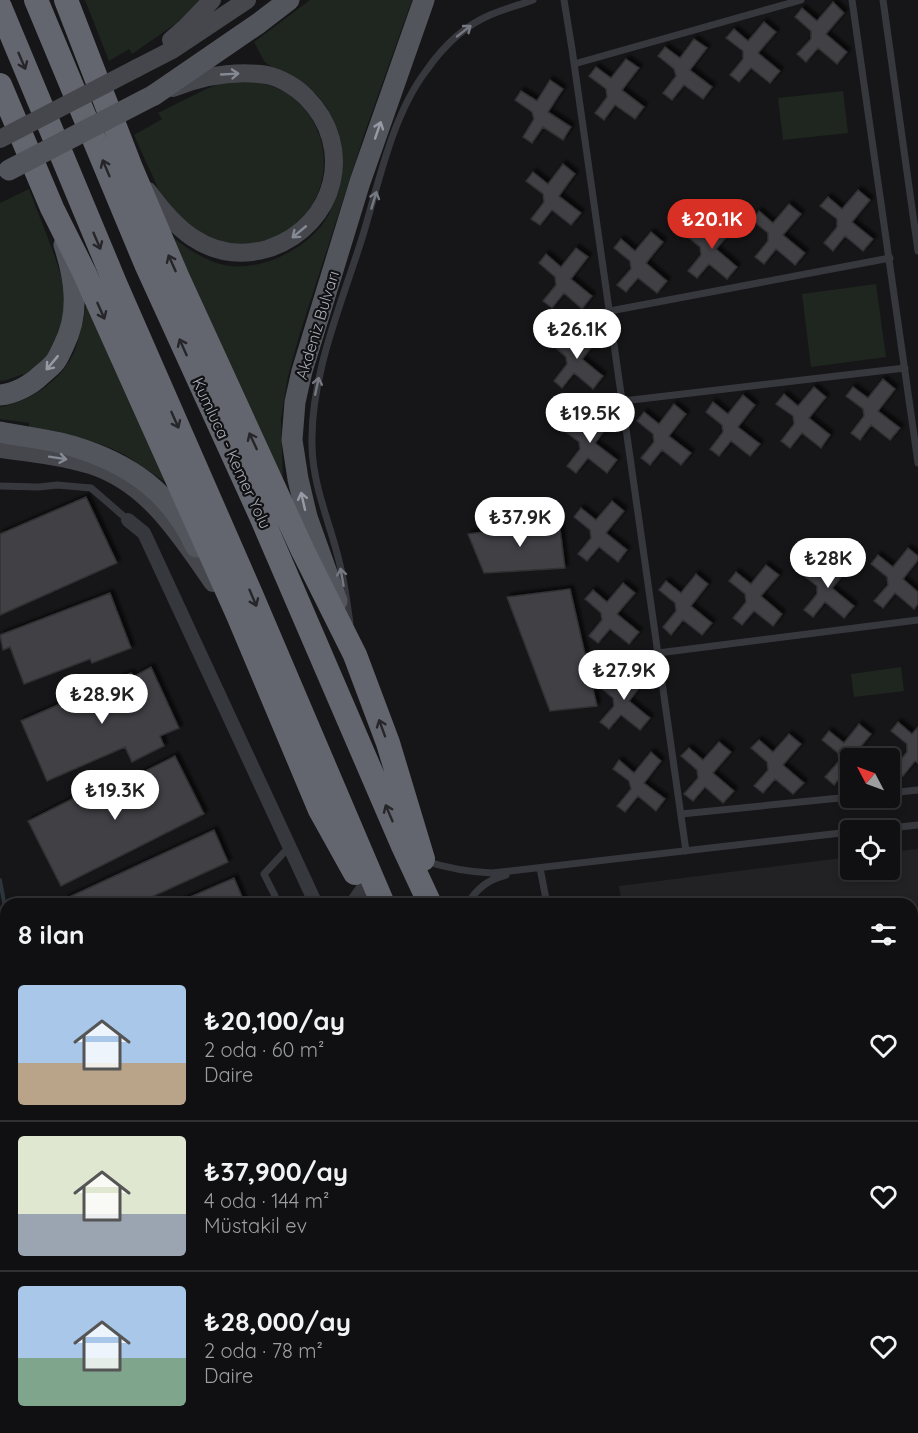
<!DOCTYPE html>
<html lang="tr">
<meta charset="utf-8">
<style>
body{margin:0;font-family:Quicksand,sans-serif;background:#19191b;color:#f1f3f6;height:100vh;display:flex;flex-direction:column;font-size:22px;white-space:nowrap}
*{box-sizing:border-box;margin:0}
p{font-size:20px;color:#9c9d9f}
.icon{flex:none;width:33px;height:33px;fill:none;stroke:currentColor;stroke-width:2;stroke-linecap:round;stroke-linejoin:round}
.map{position:relative;flex:1;overflow:hidden}
.panel{position:absolute;left:0px;top:898px;width:918px;height:536px;display:flex;flex-direction:column;background:#101012;border-radius:18px 18px 0 0;box-shadow:0 3px 9px #0003,0 0 0 2px #303032}
.panel>*{flex:none}
.needle{width:39px;rotate:311deg}
.fabs{position:absolute;left:840px;top:748px;display:grid;gap:12px}
.fabs a{display:grid;place-items:center;width:60px;height:60px;border-radius:6px;background:#101012;box-shadow:0 3px 9px #0003,0 0 0 2px #303032;font-size:30px}
.price{position:absolute;translate:-50% -51px;padding:0 14px;border-radius:21px;background:#fff;color:#222;font-size:20px;line-height:39px;filter:drop-shadow(0 2px 3px #0008)}
.price::after{content:'';position:absolute;left:50%;top:36px;width:18px;height:14px;margin-left:-9px;background:inherit;clip-path:polygon(0 0,100% 0,50% 100%)}
.price.selected{background:#d93025;color:#fff}
ul{padding:0;list-style:none}
li{display:flex;align-items:center;gap:18px;height:150px;padding:0 18px}
li+li{border-top:2px solid #303032}
li span{display:grid;place-items:center;flex:none;width:168px;height:120px;border-radius:6px;color:#555}
li>.icon{margin-inline-start:auto}
span .icon{width:72px;height:72px;fill:#fffc;stroke-width:1}
li b{font-size:26px}
h2{display:flex;justify-content:space-between;align-items:center;height:72px;padding:0 18px;font-size:26px}
.map>svg:first-child{display:block}
</style>
<div class="map">
<svg width="918" height="1433" viewBox="0 0 918 1433">
<defs>
<filter id="shadow"><feDropShadow dx="3.5" dy="-3.5" stdDeviation="1.5" flood-color="#0009"/></filter>
</defs>
<rect width="100%" height="100%" fill="#161618"/>
<path fill="#222225" d="M918 849V1433H847V1428H912V904H622L619 886 850 857V870H890V852Z"/>
<path fill="#1e261f" d="M85 0H200L181 20 132 54 129 49 109 61Z
M310 0H412L365 132 300 333 288 376 281 419 283 483 169 234C185 247 200 258 220 264 257 275 312 248 329 214 337 198 336 183 337 165 337 148 338 132 331 116 323 97 304 81 286 73 280 70 270 67 265 62 261 57 258 48 254 42Z
M255 81C265 84 275 86 285 92 296 98 307 109 313 121 343 175 308 240 246 244 225 246 207 240 192 226 183 219 170 211 164 202 160 196 158 188 155 181 148 166 141 151 134 135L162 119 158 113 206 89 222 83Z
M843 91 848 133 783 140 778 98Z
M29 189 54 254 61 276 66 306 56 345 38 367 25 377 23 374 7 380 0 381V203Z
M876 284 886 357 811 367 802 294Z
M86 305 170 485C154 475 139 463 123 454 94 438 60 435 29 428V423L0 419V407C31 401 62 381 75 350 80 336 83 320 86 305Z
M901 667 904 691 854 697 851 674Z
M6 992V1299L0 1292V993Z"/>
<g fill="none" stroke-linecap="round" stroke-linejoin="round">
<path stroke="#2c353c" stroke-width="4" d="M0 880 6 913
M191 1428 208 1433"/>
</g>
<path fill="#404145" stroke="#303034" stroke-width="1.5" filter="url(#shadow)" d="M833 2 844 13 826 34 847 52 837 64 818 48 806 62 797 54 811 39V31L795 17 802 8 817 21Z
M764 22 776 32 758 53 780 71 770 83 751 68 739 82 730 75 743 59V51L726 38 734 29 748 41Z
M694 39 707 48 690 70 712 87 703 99 684 85 672 100 663 93 676 76 674 69 658 56 665 47 680 58Z
M626 59 639 68 622 90 644 107 635 119 615 105 604 120 595 113 607 97 606 89 589 76 596 67 611 78Z
M550 80 563 89 548 112 571 127 563 140 543 127 532 143 523 137 534 119 532 112 515 100 521 91 537 101Z
M563 164 575 174 559 196 581 213 571 225 552 210 540 225 531 219 544 202 543 194 526 181 533 172 548 184Z
M858 190 870 200 852 222 873 239 863 251 845 236 833 251 824 243 837 227V219L820 206 828 197 842 209Z
M789 204 801 214 783 235 805 253 795 265 776 249 764 264 755 257 768 241V233L752 220 759 211 773 223Z
M721 218 734 228 716 249 737 267 727 279 709 264 697 278 688 271 701 255 700 247 684 234 691 225 706 237Z
M651 232 663 242 646 263 667 281 657 293 638 278 626 292 617 285 631 269 630 261 614 248 621 239 635 251Z
M576 248 588 257 571 279 592 296 582 309 564 293 552 308 543 301 556 285 555 277 539 263 546 254 561 267Z
M587 328 599 338 582 359 603 376 593 389 574 373 562 388 554 381 567 364 566 357 550 343 557 335 572 346Z
M883 379 895 389 878 411 900 428 890 440 871 425 860 440 851 433 864 416 863 409 846 396 853 387 868 398Z
M814 387 826 397 809 418 830 435 821 448 802 433 790 448 781 441 794 424 793 416 776 404 784 394 798 406Z
M743 395 755 405 738 427 760 444 750 456 731 441 719 456 710 449 723 432 722 425 706 412 713 402 728 414Z
M674 404 686 414 669 436 691 453 681 465 662 450 650 465 641 458 654 442 653 434 637 421 644 412 659 424Z
M599 412 612 421 595 443 617 460 607 473 588 458 576 473 567 466 580 449 579 442 562 429 570 419 584 431Z
M86 497 117 563 0 615V534Z
M612 501 624 511 606 533 627 550 618 562 599 547 587 561 578 554 591 538 590 530 574 517 581 508 596 520Z
M559 521 565 568 484 573 468 534Z
M908 548 918 556V560L903 579 918 592V604L914 609 895 593 883 608 874 601 888 585 887 577 871 564 878 555 893 567Z
M838 557 850 567 832 588 854 606 844 618 825 602 813 617 804 610 817 594V586L800 573 808 564 822 576Z
M766 565 779 575 761 596 782 614 773 626 754 611 742 625 733 618 746 602 745 594 729 581 736 572 751 584Z
M696 574 708 584 691 606 712 623 702 635 683 620 671 635 663 627 676 611 675 603 659 590 666 581 681 593Z
M623 583 635 593 617 614 639 632 629 644 610 629 598 643 589 636 602 620 601 613 585 599 593 590 607 602Z
M570 589 597 706 550 711 507 597Z
M110 593 131 648 92 663 90 659 24 684 10 647 3 650 0 635Z
M151 667 179 728 160 736 164 746 132 762 125 747 47 781 21 721 131 673 133 677Z
M634 669 646 679 629 701 650 718 640 730 621 715 609 729 600 722 614 706 613 698 597 685 604 676 618 688Z
M898 722 912 734 918 727V763L915 761 903 776 894 768 907 752V744L891 731Z
M859 724 871 734 853 756 858 759H850V773L846 770 834 785 825 777 839 761 838 753 822 740 829 731 844 743Z
M789 734 801 744 783 765 804 783 793 794 775 779 763 793 754 786 768 770 767 762 751 748 759 740 773 752Z
M719 742 731 752 713 773 734 791 723 803 705 787 693 801 684 794 698 778 697 770 681 756 689 748 703 760Z
M651 752 661 761 644 783 665 799 656 811 638 796 625 812 617 806 631 789 629 781 613 769 619 760 634 773Z
M175 756 204 814 61 886 28 821 74 798 78 805Z
M214 830 228 862 136 904H67L65 899Z
M234 878 245 904H174Z
M918 909V932H912V910Z
M917 951H918V981L912 970V962Z
M912 1220 918 1223V1251L912 1254Z
M365 1428H462L461 1433H382Z"/>
<g fill="none" stroke-linecap="round" stroke-linejoin="round">
<path stroke="#37383d" stroke-width="7" d="M564 0 572 49 686 851
M852 0 918 463
M883 0 918 251
M574 64 801 0
M610 311 890 258
M623 401 905 368
M0 486 39 487 57 485 91 488 128 520
M350 623C347 604 345 584 340 565 331 525 313 488 312 446 310 375 342 303 363 235 379 182 392 116 426 71 442 48 464 26 490 15 504 9 519 5 533 0
M658 653 918 620
M890 793 918 790
M681 814 850 797
M863 831 918 825
M425 861C447 868 468 872 492 873L850 832
M540 868 547 904
M279 904 264 874 290 846
M467 904C478 888 487 880 506 875
M912 1373 918 1372
M912 1407 916 1406 918 1404
M860 1428V1433"/>
<path stroke="#37383d" stroke-width="14" d="M128 520 144 533 316 904
M352 904 363 888
M0 967H6
M0 1406 6 1410
M42 1428 53 1433
M531 1428 533 1433"/>
<path stroke="#45474d" stroke-width="18" d="M171 40 186 27 212 0
M137 68 172 50 247 0
M148 191C174 227 205 258 252 252 258 251 265 250 270 248 336 225 356 147 306 97 296 87 281 78 267 75 233 70 203 76 173 88
M0 449C30 453 61 456 90 465 148 483 180 536 213 583"/>
<path stroke="#53555c" stroke-width="21" d="M154 95 259 23 289 0
M0 395C14 394 31 385 41 375 46 371 51 367 55 362 59 357 61 351 64 345 80 313 75 279 64 245
M0 432C24 437 49 439 72 446 129 463 171 492 196 547
M337 601 307 517 298 479 292 440 295 402 302 371 360 182 424 0"/>
<path stroke="#63666e" stroke-width="24" d="M36 0 146 264 260 514 403 846 430 904
M66 0 131 168 177 276 303 551 355 655 388 743 423 859
M0 7 115 283 251 594 383 904
M0 85 52 208 84 272 238 615 320 810 355 873
M614 1428 616 1433
M666 1428 669 1433"/>
<path stroke="#45474d" stroke-width="18" d="M0 139 137 68"/>
<path stroke="#53555c" stroke-width="21" d="M9 170 154 95"/>
</g>
<defs><path id="oneway-shaft" d="M-6 0H5M1.5-3L5.5 0L1.5 3" fill="none" stroke-width="1.6" stroke-linecap="round" stroke-linejoin="round" transform="scale(1.5)"/></defs>
<g stroke="#757881">
<use href="#oneway-shaft" transform="translate(464 31) rotate(-38)"/>
<use href="#oneway-shaft" transform="translate(374 200) rotate(-73)"/>
<use href="#oneway-shaft" transform="translate(317 386) rotate(-78)"/>
<use href="#oneway-shaft" transform="translate(342 577) rotate(-100)"/>
</g>
<g stroke="#26262a">
<use href="#oneway-shaft" transform="translate(22 61) rotate(67)"/>
<use href="#oneway-shaft" transform="translate(106 168) rotate(-113)"/>
<use href="#oneway-shaft" transform="translate(97 241) rotate(67)"/>
<use href="#oneway-shaft" transform="translate(172 263) rotate(-114)"/>
<use href="#oneway-shaft" transform="translate(101 311) rotate(66)"/>
<use href="#oneway-shaft" transform="translate(183 347) rotate(-114)"/>
<use href="#oneway-shaft" transform="translate(175 420) rotate(66)"/>
<use href="#oneway-shaft" transform="translate(253 441) rotate(-115)"/>
<use href="#oneway-shaft" transform="translate(253 598) rotate(67)"/>
<use href="#oneway-shaft" transform="translate(382 728) rotate(-110)"/>
<use href="#oneway-shaft" transform="translate(389 813) rotate(-113)"/>
</g>
<g stroke="#858993">
<use href="#oneway-shaft" transform="translate(230 74) rotate(-3)"/>
<use href="#oneway-shaft" transform="translate(299 232) rotate(140)"/>
<use href="#oneway-shaft" transform="translate(58 458) rotate(9)"/>
</g>
<g stroke="#979ba6">
<use href="#oneway-shaft" transform="translate(378 130) rotate(-71)"/>
<use href="#oneway-shaft" transform="translate(52 363) rotate(130)"/>
<use href="#oneway-shaft" transform="translate(303 501) rotate(-103)"/>
</g>
<g text-anchor="middle" stroke-width="4.5" stroke-linejoin="round" paint-order="stroke">
<g font-size="16" fill="#a8adb8" stroke="#111113">
<text transform="translate(317 325) rotate(-73)" y="6">Akdeniz Bulvarı</text>
<text transform="translate(232 453) rotate(65)" y="6">Kumluca - Kemer Yolu</text>
</g>
</g>
</svg>
<div class="fabs">
<a><svg class="needle" viewBox="-14 -14 28 28"><path d="M0-13l5 13h-10z" fill="#e53935"/><path d="M0 13l5-13h-10z" fill="#9c9d9f"/></svg></a>
<a><svg class="icon" aria-label="locate" viewBox="0 0 24 24"><circle cx="12" cy="12" r="6"/><path d="M12 2v4M12 18v4M2 12h4M18 12h4"/></svg></a>
</div>
<b class="price selected" style="left:712px;top:250px">₺20.1K</b>
<b class="price" style="left:577px;top:360px">₺26.1K</b>
<b class="price" style="left:590px;top:444px">₺19.5K</b>
<b class="price" style="left:520px;top:548px">₺37.9K</b>
<b class="price" style="left:828px;top:589px">₺28K</b>
<b class="price" style="left:624px;top:701px">₺27.9K</b>
<b class="price" style="left:102px;top:725px">₺28.9K</b>
<b class="price" style="left:115px;top:821px">₺19.3K</b>
<section class="panel">
<h2>8 ilan<svg class="icon" aria-label="filters" viewBox="0 0 24 24"><path d="M4 7h16M4 17h16"/><circle cx="9" cy="7" r="2"/><circle cx="15" cy="17" r="2"/></svg></h2>
<ul>
<li><span style="background:linear-gradient(#a9c7e8 65%,#b9a48a 0)"><svg class="icon" aria-label="home" viewBox="0 0 24 24"><path d="M3 11l9-7 9 7M6 9v11h12V9"/></svg></span><div><b>₺20,100/ay</b><p>2 oda · 60 m²</p><p>Daire</p></div><svg class="icon" aria-label="heart" viewBox="0 0 24 24"><path d="M12 20l-8-8c-3-5 5-10 8-4 3-6 11-1 8 4z"/></svg></li>
<li><span style="background:linear-gradient(#dfe7d0 65%,#9aa5b1 0)"><svg class="icon" aria-label="home" viewBox="0 0 24 24"><path d="M3 11l9-7 9 7M6 9v11h12V9"/></svg></span><div><b>₺37,900/ay</b><p>4 oda · 144 m²</p><p>Müstakil ev</p></div><svg class="icon" aria-label="heart" viewBox="0 0 24 24"><path d="M12 20l-8-8c-3-5 5-10 8-4 3-6 11-1 8 4z"/></svg></li>
<li><span style="background:linear-gradient(#a9c7e8 60%,#7fa58c 0)"><svg class="icon" aria-label="home" viewBox="0 0 24 24"><path d="M3 11l9-7 9 7M6 9v11h12V9"/></svg></span><div><b>₺28,000/ay</b><p>2 oda · 78 m²</p><p>Daire</p></div><svg class="icon" aria-label="heart" viewBox="0 0 24 24"><path d="M12 20l-8-8c-3-5 5-10 8-4 3-6 11-1 8 4z"/></svg></li>
</ul>
</section>
</div>
